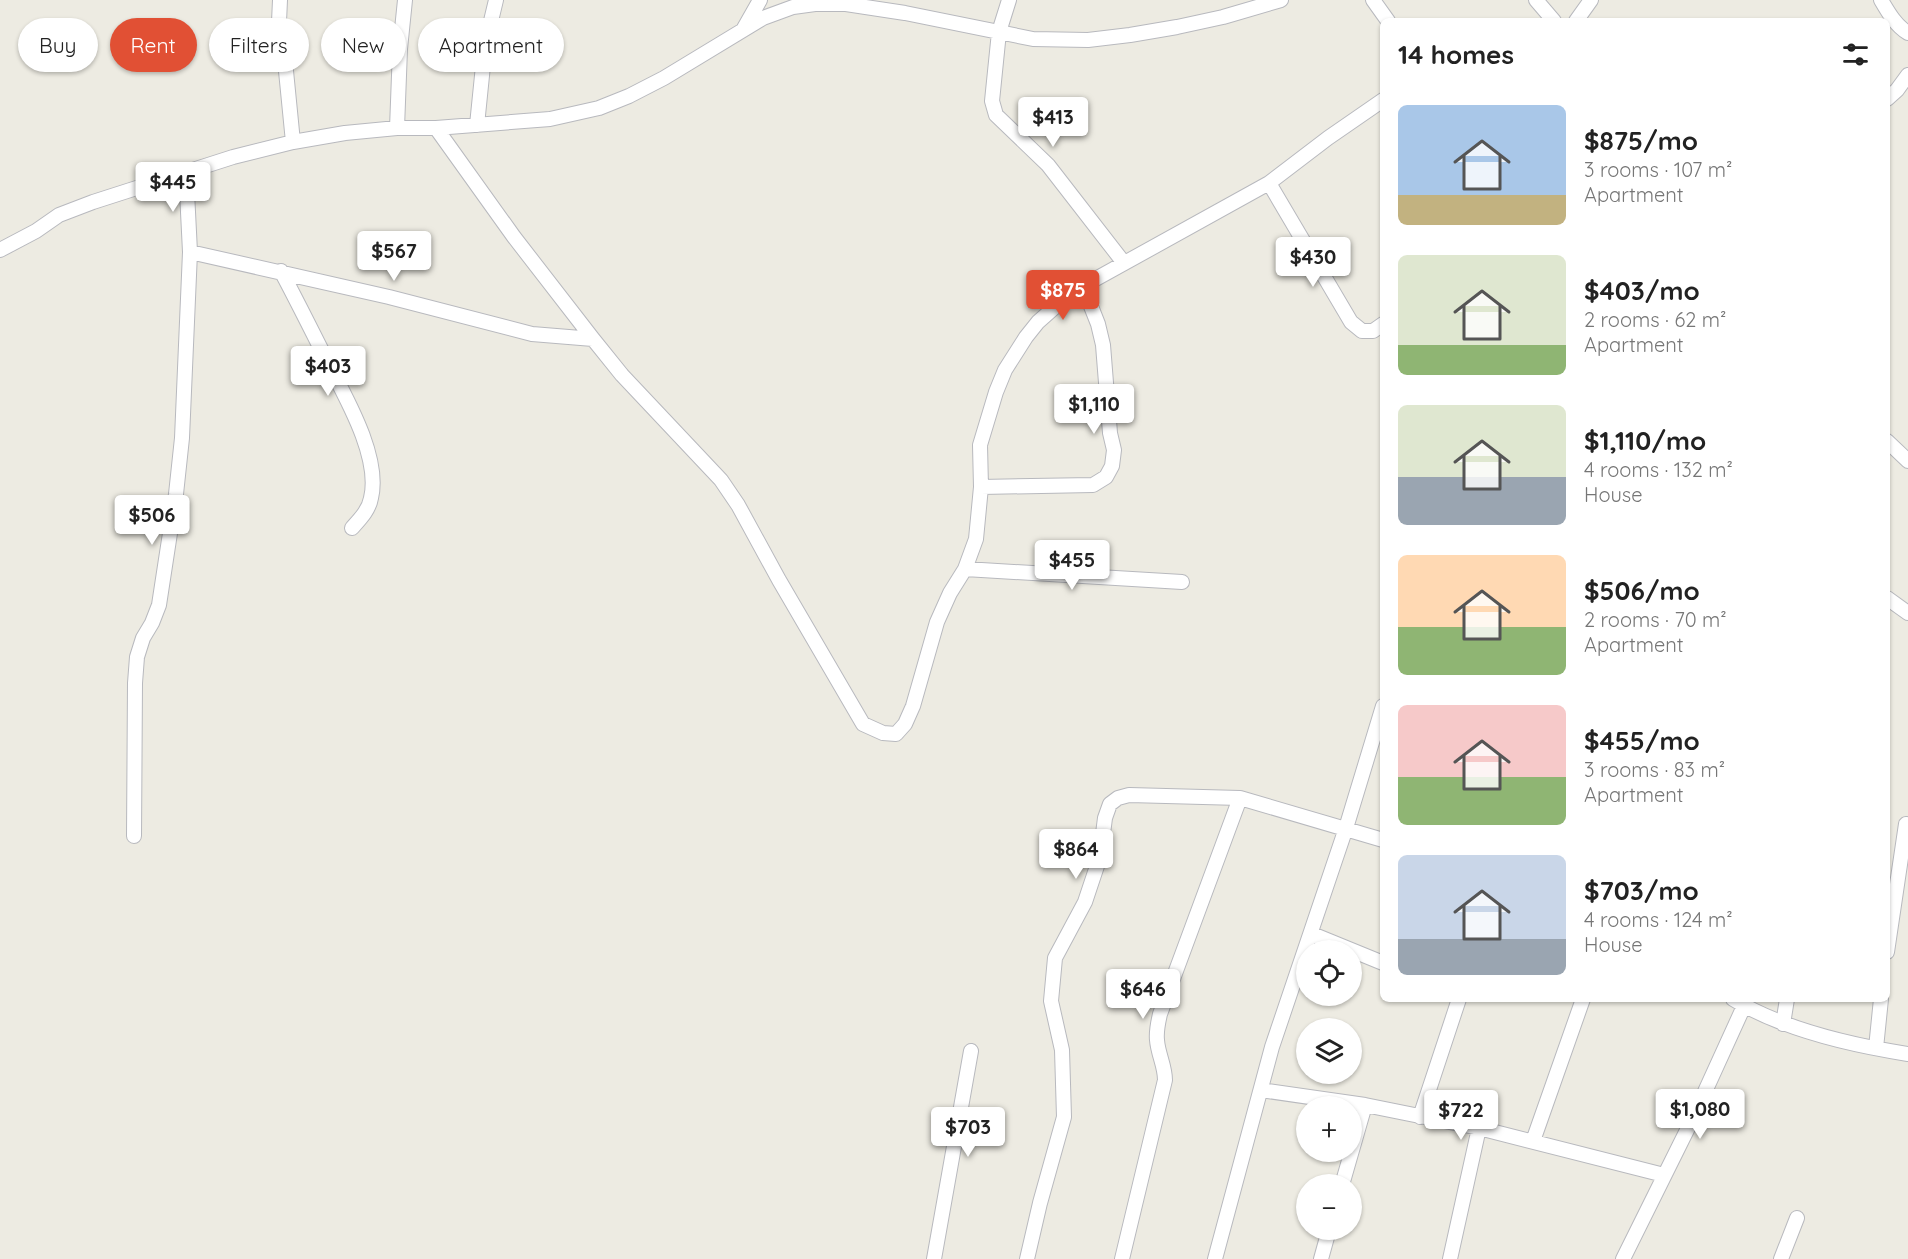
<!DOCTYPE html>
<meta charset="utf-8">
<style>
body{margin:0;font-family:Quicksand,sans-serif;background:#f2f2f2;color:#222;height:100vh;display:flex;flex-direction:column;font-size:22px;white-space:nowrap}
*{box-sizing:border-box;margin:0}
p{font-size:20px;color:#767676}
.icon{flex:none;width:33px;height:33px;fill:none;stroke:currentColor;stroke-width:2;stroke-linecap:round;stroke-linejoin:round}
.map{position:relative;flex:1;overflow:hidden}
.details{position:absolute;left:1380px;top:18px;width:510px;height:984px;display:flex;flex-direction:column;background:#fff;border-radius:9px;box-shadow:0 2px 4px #0004}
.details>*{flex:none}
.guide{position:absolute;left:18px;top:18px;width:570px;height:54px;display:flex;gap:12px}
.controls{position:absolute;left:1296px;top:940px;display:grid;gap:12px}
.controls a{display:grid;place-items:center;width:66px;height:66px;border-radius:50%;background:#fff;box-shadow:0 2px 4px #0004;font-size:30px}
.price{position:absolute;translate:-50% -51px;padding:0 14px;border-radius:6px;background:#fff;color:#222;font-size:20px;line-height:39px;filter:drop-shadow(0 2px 3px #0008)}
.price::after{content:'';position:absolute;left:50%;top:36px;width:18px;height:14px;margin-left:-9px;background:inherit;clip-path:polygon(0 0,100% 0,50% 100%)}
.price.current{background:#e15034;color:#fff}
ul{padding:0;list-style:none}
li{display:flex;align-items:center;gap:18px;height:150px;padding:0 18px}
li span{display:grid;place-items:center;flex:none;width:168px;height:120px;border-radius:9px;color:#555}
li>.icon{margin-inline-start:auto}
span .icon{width:72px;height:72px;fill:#fffc;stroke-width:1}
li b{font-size:26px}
h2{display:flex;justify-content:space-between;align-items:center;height:72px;padding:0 18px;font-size:26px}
.pill{padding:0 21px;border-radius:27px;background:#fff;box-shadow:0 2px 4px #0004;font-size:21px;line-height:54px}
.pill.current{background:#e15034;color:#fff}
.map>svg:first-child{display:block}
</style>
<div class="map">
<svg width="1908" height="1259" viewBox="0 0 1908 1259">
<rect width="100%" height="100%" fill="#edebe2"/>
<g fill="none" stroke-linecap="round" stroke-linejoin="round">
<defs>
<path id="minor" d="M280 0 279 22 286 71 293 142
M1009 0 999 32 992 101 996 115 1048 165 1124 263
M1373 0 1388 21
M1536 0 1554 21
M1881 0C1888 12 1896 26 1908 33
M1576 21 1591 0
M743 30 760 0
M1887 99 1897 90 1908 75
M477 125 485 46 496 0
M397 128 400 49 405 0
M436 128 514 237 593 339 622 375 721 480 738 505 779 580 863 724 883 733 896 734 905 724 913 706 937 622 950 593 965 569 976 539 981 487 980 445 996 392 1005 370 1026 337 1038 322 1056 306 1083 286 1269 183 1328 138 1383 100
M1269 183 1351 322 1362 331H1373L1383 324
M0 250 36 231 59 215 93 202 233 157 293 142 345 133 397 128H436L550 119 599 108 629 96 664 78 763 18 793 7 815 4H846L905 13 1033 39 1088 40 1130 35 1177 27 1223 17 1281 0
M190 252 389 297 532 334 593 339
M281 271C297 301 312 331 327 361 345 396 381 457 371 498 369 510 360 519 352 528
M1887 441 1908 461
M981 487 1093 485 1106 477 1112 466 1114 450 1110 433 1103 345 1098 324 1083 286
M965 569 1182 582
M1887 598 1908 613
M134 836 135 683 137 657 143 638 152 623 159 605 176 494 182 438 190 252 186 172
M1312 934 1383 963
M1887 952 1906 824
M1733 999C1784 1030 1850 1045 1908 1054
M1783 1024 1787 999
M1876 1048 1881 999
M1261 1090 1365 1105 1479 1128 1664 1175
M1420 1117 1459 999
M1533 1141 1583 999
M1342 1185 1365 1105
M934 1259 971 1051
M1027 1259 1040 1203 1064 1117 1062 1050 1051 1001 1055 958 1085 902 1100 857 1105 818 1110 804 1118 798 1129 795 1240 798 1383 840
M1122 1259 1165 1080C1165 1066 1158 1054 1157 1040 1156 1031 1158 1023 1160 1014L1240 798
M1215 1259 1272 1047 1346 828 1383 706
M1321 1259 1329 1230
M1450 1259 1479 1128
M1623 1259 1693 1118 1744 1006
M1781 1259 1797 1218"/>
</defs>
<use href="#minor" stroke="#b8b9be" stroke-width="16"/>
<use href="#minor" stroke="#fff" stroke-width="14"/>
</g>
</svg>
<div class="controls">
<a><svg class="icon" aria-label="locate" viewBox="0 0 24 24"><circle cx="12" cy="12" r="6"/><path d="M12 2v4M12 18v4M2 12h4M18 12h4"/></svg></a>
<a><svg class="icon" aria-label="layers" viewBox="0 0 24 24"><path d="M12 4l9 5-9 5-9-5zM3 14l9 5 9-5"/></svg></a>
<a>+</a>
<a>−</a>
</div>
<b class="price" style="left:1053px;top:148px">$413</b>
<b class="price" style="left:173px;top:213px">$445</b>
<b class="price" style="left:394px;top:282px">$567</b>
<b class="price" style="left:1313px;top:288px">$430</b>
<b class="price current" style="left:1063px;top:321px">$875</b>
<b class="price" style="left:328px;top:397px">$403</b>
<b class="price" style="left:1094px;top:435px">$1,110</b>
<b class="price" style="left:152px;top:546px">$506</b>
<b class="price" style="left:1072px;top:591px">$455</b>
<b class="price" style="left:1076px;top:880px">$864</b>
<b class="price" style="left:1143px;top:1020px">$646</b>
<b class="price" style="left:1700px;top:1140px">$1,080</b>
<b class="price" style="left:1461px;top:1141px">$722</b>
<b class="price" style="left:968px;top:1158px">$703</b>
<div class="guide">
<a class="pill">Buy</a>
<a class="pill current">Rent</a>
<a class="pill">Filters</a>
<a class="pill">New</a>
<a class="pill">Apartment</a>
</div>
<section class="details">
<h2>14 homes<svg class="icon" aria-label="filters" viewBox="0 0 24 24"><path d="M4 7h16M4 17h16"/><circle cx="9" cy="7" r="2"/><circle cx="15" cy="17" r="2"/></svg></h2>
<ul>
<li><span style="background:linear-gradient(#a9c7e8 75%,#c2b280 0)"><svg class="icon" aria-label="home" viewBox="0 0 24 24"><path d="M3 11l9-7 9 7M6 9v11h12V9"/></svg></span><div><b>$875/mo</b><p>3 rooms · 107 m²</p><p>Apartment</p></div></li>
<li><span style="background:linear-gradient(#dfe7d0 75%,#8fb573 0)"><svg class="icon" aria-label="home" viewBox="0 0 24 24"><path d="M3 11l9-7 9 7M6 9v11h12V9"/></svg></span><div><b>$403/mo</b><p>2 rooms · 62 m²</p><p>Apartment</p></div></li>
<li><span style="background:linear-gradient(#dfe7d0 60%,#9aa5b1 0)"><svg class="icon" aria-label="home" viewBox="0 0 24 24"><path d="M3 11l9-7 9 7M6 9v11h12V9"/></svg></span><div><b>$1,110/mo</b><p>4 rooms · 132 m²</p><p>House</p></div></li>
<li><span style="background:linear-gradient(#ffd9b3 60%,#8fb573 0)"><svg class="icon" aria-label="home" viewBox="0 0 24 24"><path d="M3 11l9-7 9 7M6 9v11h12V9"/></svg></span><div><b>$506/mo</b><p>2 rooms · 70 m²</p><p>Apartment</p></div></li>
<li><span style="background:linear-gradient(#f6c9c9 60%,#8fb573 0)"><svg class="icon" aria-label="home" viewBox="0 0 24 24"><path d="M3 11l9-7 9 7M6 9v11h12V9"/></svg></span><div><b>$455/mo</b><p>3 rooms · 83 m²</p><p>Apartment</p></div></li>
<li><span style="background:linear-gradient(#c9d6e8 70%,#9aa5b1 0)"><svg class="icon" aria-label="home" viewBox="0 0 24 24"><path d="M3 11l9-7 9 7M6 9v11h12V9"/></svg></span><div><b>$703/mo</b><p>4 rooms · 124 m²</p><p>House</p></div></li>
</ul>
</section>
</div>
